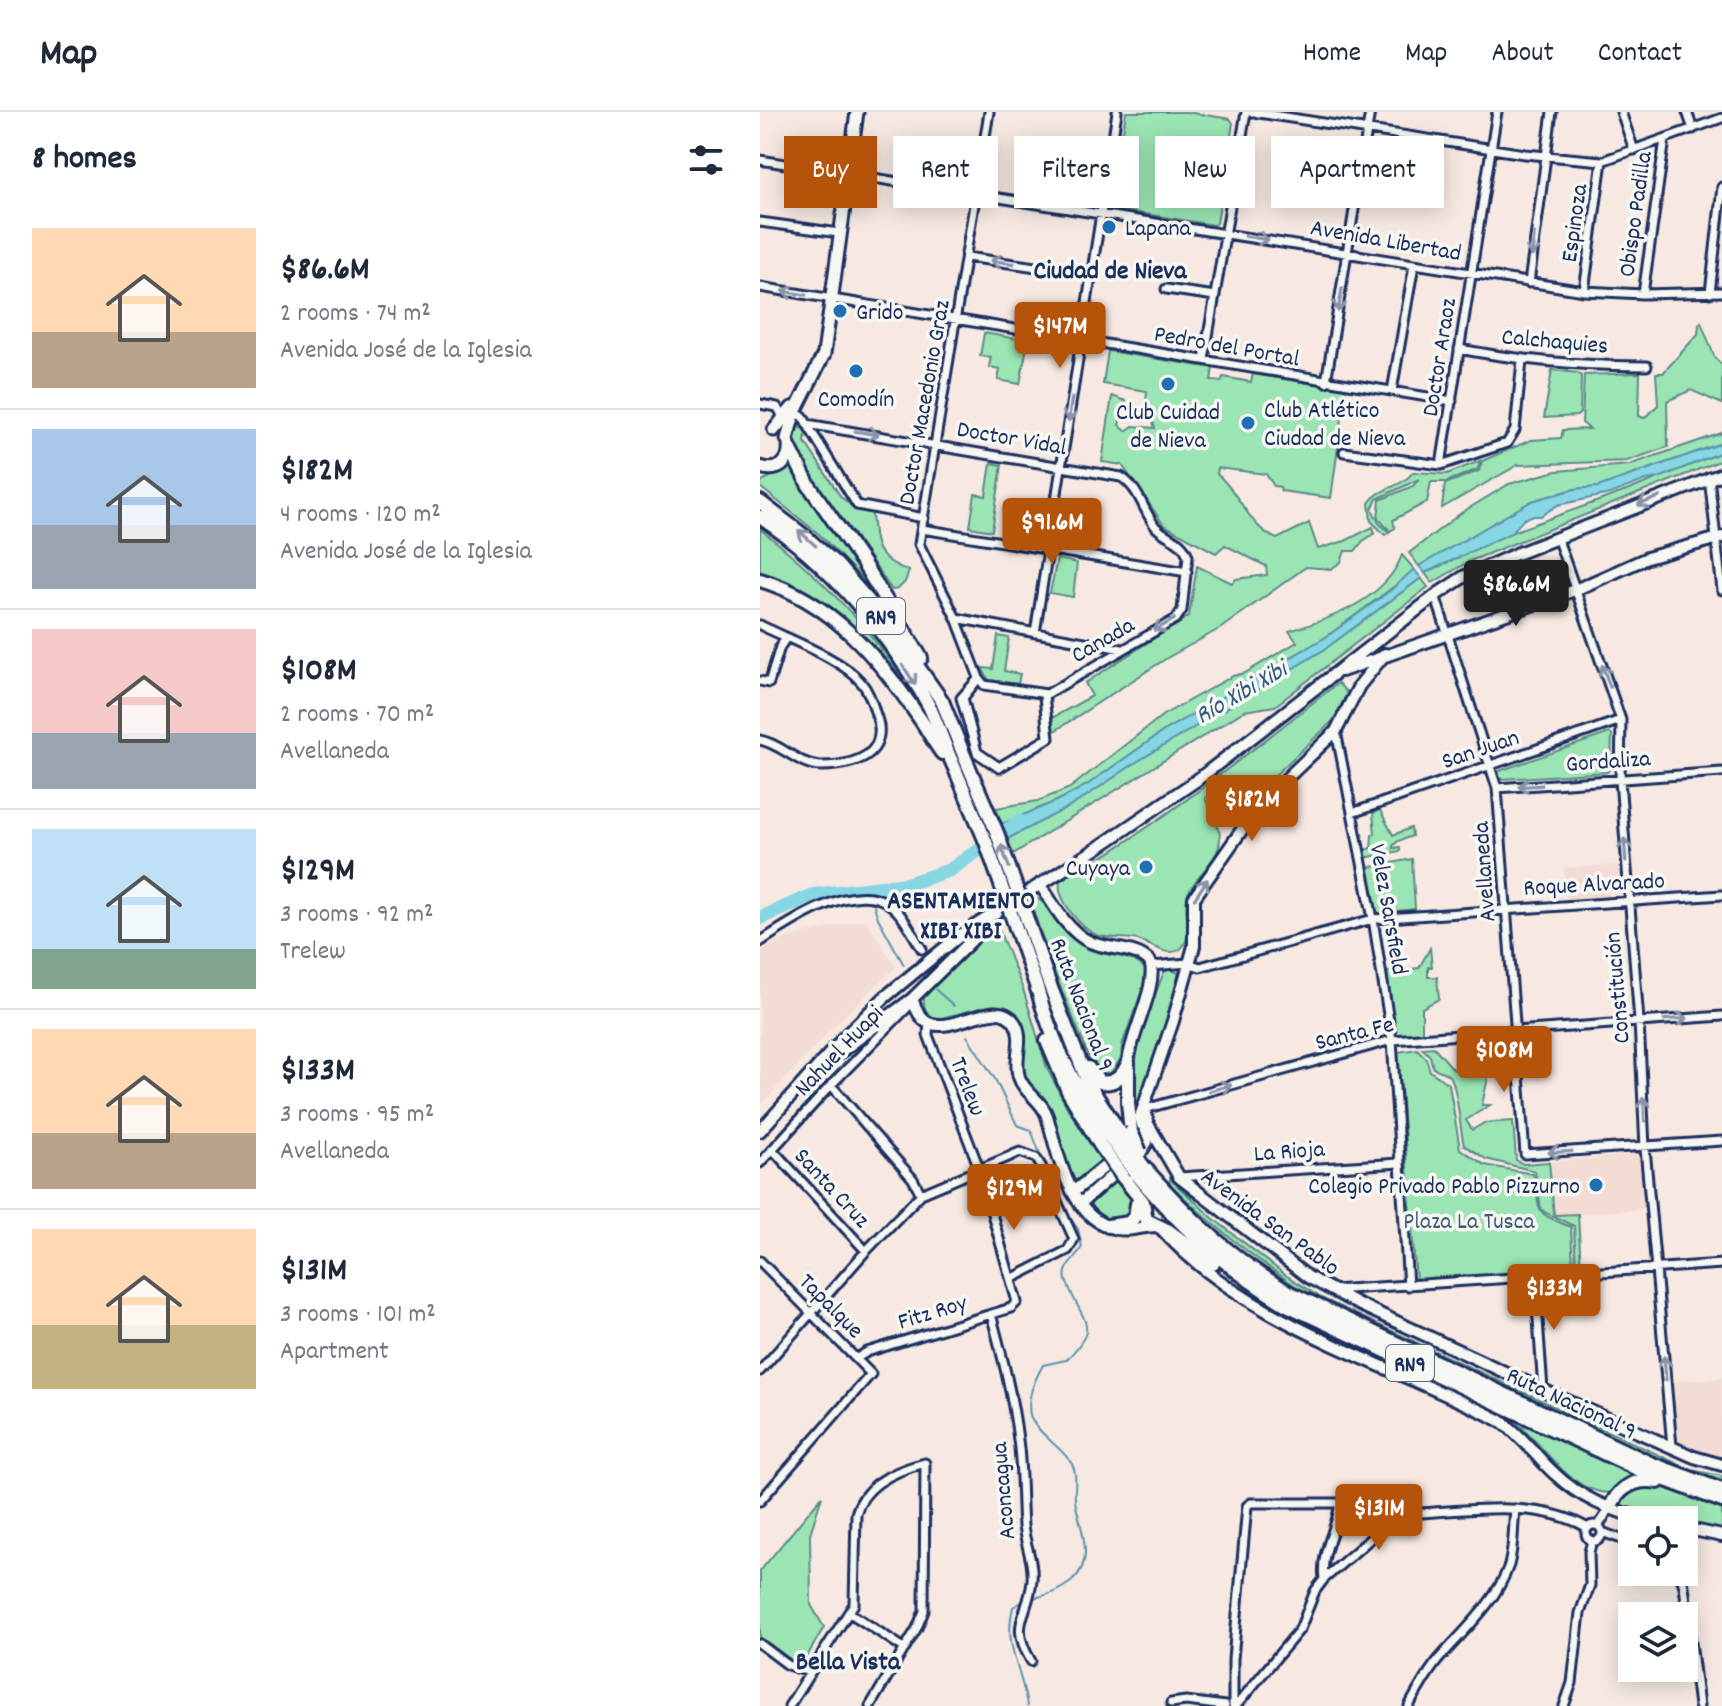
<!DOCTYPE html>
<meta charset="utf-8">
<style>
body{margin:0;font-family:Dekko,sans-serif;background:#f6f6f7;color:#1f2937;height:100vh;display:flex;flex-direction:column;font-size:30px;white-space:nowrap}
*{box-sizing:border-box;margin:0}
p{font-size:26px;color:#747a83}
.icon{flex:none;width:44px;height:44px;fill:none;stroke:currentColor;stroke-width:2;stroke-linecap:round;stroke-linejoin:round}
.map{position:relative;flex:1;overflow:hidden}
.panel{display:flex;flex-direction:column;background:#fff;width:760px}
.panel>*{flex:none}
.banner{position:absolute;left:24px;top:24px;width:760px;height:72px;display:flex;gap:16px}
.fabs{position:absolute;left:858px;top:1394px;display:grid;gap:16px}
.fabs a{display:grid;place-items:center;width:80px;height:80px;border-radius:0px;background:#fff;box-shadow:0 4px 20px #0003;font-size:40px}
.price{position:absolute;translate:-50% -68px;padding:0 18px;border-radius:8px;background:#b45309;color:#fff;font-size:26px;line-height:52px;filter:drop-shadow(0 2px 4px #0008)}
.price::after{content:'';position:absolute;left:50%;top:48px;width:24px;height:18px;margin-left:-12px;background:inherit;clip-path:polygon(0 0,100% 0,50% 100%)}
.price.on{background:#222;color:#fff}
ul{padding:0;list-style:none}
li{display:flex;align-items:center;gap:24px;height:200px;padding:0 32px}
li+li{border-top:2px solid #e0e1e3}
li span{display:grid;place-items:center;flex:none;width:224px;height:160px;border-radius:0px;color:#555}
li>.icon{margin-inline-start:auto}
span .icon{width:96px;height:96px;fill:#fffc;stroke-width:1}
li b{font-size:34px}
h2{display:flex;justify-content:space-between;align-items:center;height:96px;padding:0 32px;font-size:34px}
.tag{padding:0 28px;border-radius:0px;background:#fff;box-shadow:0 4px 20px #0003;font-size:28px;line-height:72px}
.tag.on{background:#b45309;color:#fff}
header{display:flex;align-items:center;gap:48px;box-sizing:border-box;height:112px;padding:0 40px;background:#fff;border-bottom:2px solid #e0e1e3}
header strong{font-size:38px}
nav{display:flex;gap:44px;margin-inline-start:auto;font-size:28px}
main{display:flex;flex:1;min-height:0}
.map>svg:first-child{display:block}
</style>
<header>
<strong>Map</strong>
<nav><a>Home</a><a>Map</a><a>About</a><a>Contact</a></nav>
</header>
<main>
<section class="panel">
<h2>8 homes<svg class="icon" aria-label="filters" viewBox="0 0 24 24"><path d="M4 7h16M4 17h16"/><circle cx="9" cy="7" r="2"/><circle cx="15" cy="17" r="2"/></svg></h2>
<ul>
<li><span style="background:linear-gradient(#ffd9b3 65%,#b9a48a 0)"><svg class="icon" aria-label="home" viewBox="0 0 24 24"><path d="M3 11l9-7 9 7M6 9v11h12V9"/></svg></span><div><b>$86.6M</b><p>2 rooms · 74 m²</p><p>Avenida José de la Iglesia</p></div></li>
<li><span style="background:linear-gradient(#a9c7e8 60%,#9aa5b1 0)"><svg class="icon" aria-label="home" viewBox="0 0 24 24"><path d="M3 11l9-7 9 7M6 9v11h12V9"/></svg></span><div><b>$182M</b><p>4 rooms · 120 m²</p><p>Avenida José de la Iglesia</p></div></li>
<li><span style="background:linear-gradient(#f6c9c9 65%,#9aa5b1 0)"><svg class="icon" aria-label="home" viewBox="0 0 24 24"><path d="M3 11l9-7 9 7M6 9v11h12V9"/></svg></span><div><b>$108M</b><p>2 rooms · 70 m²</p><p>Avellaneda</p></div></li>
<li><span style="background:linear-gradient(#bfe0f5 75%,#7fa58c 0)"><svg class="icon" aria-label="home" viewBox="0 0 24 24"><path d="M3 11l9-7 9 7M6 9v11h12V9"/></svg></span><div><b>$129M</b><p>3 rooms · 92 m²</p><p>Trelew</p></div></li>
<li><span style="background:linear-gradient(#ffd9b3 65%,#b9a48a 0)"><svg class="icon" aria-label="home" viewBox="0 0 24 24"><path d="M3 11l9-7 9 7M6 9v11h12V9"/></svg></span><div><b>$133M</b><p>3 rooms · 95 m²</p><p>Avellaneda</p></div></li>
<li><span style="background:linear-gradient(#ffd9b3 60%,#c2b280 0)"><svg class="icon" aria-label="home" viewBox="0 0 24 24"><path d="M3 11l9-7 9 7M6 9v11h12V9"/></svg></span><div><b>$131M</b><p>3 rooms · 101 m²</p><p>Apartment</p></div></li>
</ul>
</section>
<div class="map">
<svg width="962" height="1594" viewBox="0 0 962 1594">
<rect width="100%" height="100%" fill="#f7e9e2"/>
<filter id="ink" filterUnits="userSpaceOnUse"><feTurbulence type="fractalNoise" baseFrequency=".0125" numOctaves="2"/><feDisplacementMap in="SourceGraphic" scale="16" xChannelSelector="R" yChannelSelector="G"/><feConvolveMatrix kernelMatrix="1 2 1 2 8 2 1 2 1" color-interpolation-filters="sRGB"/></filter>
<g filter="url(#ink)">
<path fill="#f3dcd4" d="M858 753 859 772 848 773V784L806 787 804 756Z
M105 807 136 855 80 908 0 994V840L23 827Z
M876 1043 880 1046 883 1097 794 1104 789 1050Z
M962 1266V1342L952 1346 915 1329 910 1269Z"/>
<path fill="#9be5b4" stroke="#5b8a89" stroke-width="2" d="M366 0H427L470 7 473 11 457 111 454 113 354 97 352 93Z
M941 210 955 246 962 253V292L931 278 907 289 908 335 867 349 758 353 682 396 685 372 719 359 722 349 771 328 801 326 803 318 830 317 822 311 824 263 880 261 879 304 884 306 898 293 896 261H903L938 222 939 212Z
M224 221 268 229 260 272 238 268 240 257 229 255 231 245 220 244Z
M348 239 453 256 451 268 461 270 463 265 491 270 493 262 586 277 571 386 521 379 520 375 514 374 506 362 458 356 457 362C481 382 488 415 517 427L549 411 558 437 585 429 613 415 615 421 603 429 595 439H585L581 450 571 457 546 455 461 516 407 546 290 622 288 608 332 584 325 571 429 504 437 454 472 471 476 467 507 463 506 454 465 433 456 441 404 413 362 353 342 350 352 284 366 289 359 313 366 319 373 314 395 316 386 290 387 279 343 272Z
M792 258 818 261 821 264 820 301 817 304 784 306Z
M39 315 46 319 45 330 81 385 98 398 112 402C115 436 115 446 149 459L145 470 138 477 132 478C116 456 102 433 86 412 69 388 25 348 35 317Z
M962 321V331L838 375 815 377 772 389 659 454 649 441 701 401 749 372 796 359 869 353Z
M962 340V348L710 449 672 471 665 461 744 423 869 378Z
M720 349 718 357 686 370H671L667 390 633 408 635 416 630 419 618 406 620 388 653 374 659 367 617 387 612 397 619 411 629 420 625 423 611 409 609 391C619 375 642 376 653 360L687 362Z
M231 351 242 353 232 419 210 415 215 382 226 384Z
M31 354 49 387 112 477 60 423 0 375 2 369Z
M301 397 323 401 318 434 299 431 296 427Z
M0 417C52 457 99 505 137 558 145 570 155 583 159 595 136 562 111 525 79 501 56 484 26 475 0 464Z
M642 443 654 457 648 464 566 525 405 618 327 673 299 688 242 712 236 696 278 689 310 676 403 603 473 564 485 561 537 530 529 519C571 507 626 487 642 443Z
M297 447 317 451 313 485 290 481Z
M661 466 668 475 515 594 484 599 253 742 247 727 313 693 378 649 565 537Z
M238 524 249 526 244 559 260 562 258 572 229 568 222 556 233 557Z
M578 571 587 581 575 607 514 664 484 697 461 673 445 686C450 698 460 712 460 726 460 750 433 764 427 785 423 801 435 827 419 838 407 845 390 832 378 828 366 825 345 827 336 823 320 815 296 787 300 769L324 753 326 755C415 701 496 635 578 571Z
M850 621 852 623 851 656 847 660 742 667 739 665V659Z
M620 698 633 723 651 716 652 724 638 729 633 734V736L640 735V739L604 746V738L611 736 612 723 615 722 613 701Z
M652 747 655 797 619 801 614 798 606 756Z
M273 785C290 789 305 822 321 833 341 847 368 839 385 857L384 873 362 933 361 946 351 961H340L332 952 295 862 269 787Z
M235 808 264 880 287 956 309 999 342 1047 317 1068 311 1067 262 961 264 922 257 901 247 895 233 893 177 907C167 903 163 897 164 886Z
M670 836 672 855H668V865H677L679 887 662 896V921L638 923 635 919 627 860 659 856Z
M410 857 420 862 421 872 387 970 380 980 377 1020C366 957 381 918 404 860Z
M674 935 694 958H712V955L720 954 721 961H729L722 993H730L706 1008 712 1018 724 1011 753 1009 756 1048 763 1052 789 1050 794 1103 818 1102 821 1157H816L814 1114 786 1101 781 1097 775 1059 726 1047 704 1033C700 1019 697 974 691 966 687 961 679 958 673 956L670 944 662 936Z
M657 937 666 946 670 959 689 972 700 1037 725 1053 773 1062C782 1101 770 1099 811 1115L813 1157 656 1168 638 940Z
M355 1065 373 1089 371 1107 347 1110 335 1099 329 1089Z
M410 1067 454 1107 524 1162 561 1186 931 1358 962 1364V1373L886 1345 824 1312 550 1184C499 1150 452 1114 409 1071Z
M695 1277 865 1357 871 1362 870 1368 849 1381C807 1379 785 1333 756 1310 738 1296 715 1288 695 1277Z
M895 1372 962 1395V1418L858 1393V1387L876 1375Z
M62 1384 50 1422 51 1493 64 1515 41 1555 0 1525V1459Z"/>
<path fill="#86d6e3" stroke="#5b93ae" stroke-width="2" d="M962 331V340L899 366 886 368 850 382 798 393 781 404H771L764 407 751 421 665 461 659 454 772 389 815 377 838 375Z
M654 457 661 466 565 537 378 649 313 693 247 727 242 712 299 688 327 673 405 618 566 525 631 478Z"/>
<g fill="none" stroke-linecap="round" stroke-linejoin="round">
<path stroke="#5b93ae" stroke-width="2" d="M112 782V776
M114 794 118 806 144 853
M176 878 194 894
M207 924 235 967 257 1013 271 1018 280 1042
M273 1486C289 1483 299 1479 312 1469 337 1447 319 1415 315 1388 314 1376 318 1363 312 1352 302 1335 278 1322 271 1306 265 1289 275 1267 283 1253L306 1248C341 1213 323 1212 309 1175 306 1170 304 1163 307 1157 310 1149 318 1142 322 1135L318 1117 308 1103
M267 1487 253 1495C243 1534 262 1557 267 1594"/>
<path stroke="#86d6e3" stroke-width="14" d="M0 806 53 783 147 772 190 758 260 709"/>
<defs>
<path id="street" d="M492 0 765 42 842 49 962 6
M861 0 874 38
M927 0 933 17
M0 48 824 179 883 182 962 180
M0 110 79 121
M207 145 331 163
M769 171 792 0
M0 175 692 289
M406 177 455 184
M824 179 842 49
M950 181 962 75
M883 182 905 27
M699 237C762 249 823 254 887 254
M444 248 486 0
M566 270 610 0
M632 279 654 153
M0 292 17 295 21 301 22 310
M34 302 43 304 47 312 361 365C379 376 383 398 395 414 406 427 422 426 428 444L422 498 416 507 287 582 224 573 219 566 196 506 159 432 229 0
M47 312 97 393 164 406
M584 340 681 353 747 331 755 318 762 249
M681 353 737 0
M949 365 962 478
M162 417 427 460
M797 425 861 608 860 668 879 909 885 1036 912 1334
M675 483 737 676 765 1042 962 1029
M196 506 362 537
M0 513C28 527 81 546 101 570 109 579 113 592 116 603 120 613 121 623 116 633 107 650 79 654 61 654 37 653 22 632 0 628
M275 521 357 0
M218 567 203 586 217 640 239 655 288 626 284 584 289 626 239 656 217 641 201 586Z
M0 569 9 571 20 535 26 526
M576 619 613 807 632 928 648 1174
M737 676 962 660
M592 701 861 608
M0 830C30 810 88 771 124 789 143 799 151 821 162 837
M392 854 428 851 440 855 613 807 962 783
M71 973 153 1067 161 1082
M385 997 632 928 962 904
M12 1037 106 1139
M0 1051 71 973 149 894
M419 1065 640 1051
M0 1149 111 1262 0 1389
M775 1165 783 1278
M572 1178 962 1152
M231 1202C242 1243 253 1285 258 1328 262 1356 261 1385 263 1414 265 1432 274 1450 272 1468 269 1505 248 1510 271 1549
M97 1246 107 1240 251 1196 257 1190 219 1056 168 923 169 911
M0 1259 106 1139 161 1082 260 1040 276 1046 281 1054 314 1127 308 1138 251 1167
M826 1421a8 8 0 1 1 16 0a8 8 0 1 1-16 0Z
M838 1414 850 1396
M842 1420 872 1431
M919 1460 924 1474 939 1594
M90 1501 144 1536
M0 1532 28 1553 49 1560
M411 1591 426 1589 465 1594
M29 1594 94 1492 96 1402C104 1372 137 1358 165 1351L164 1499 157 1516 110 1594
M473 1594V1547L487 1394 491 1391H580C577 1418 560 1439 564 1467
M476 1594 540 1517 555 1479 564 1467 634 1406 642 1402C701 1400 775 1385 828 1416
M649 1594C658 1578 667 1561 679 1547 705 1517 736 1491 749 1453 754 1435 753 1415 755 1397
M804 1594 812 1571 820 1501 830 1473 829 1440 832 1429"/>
<path id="secondary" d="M582 559 815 478 887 446 962 425
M280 772C293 792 307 819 330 830 349 838 376 835 390 850 399 872 370 923 368 951
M152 887C155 894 158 903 164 908 189 928 236 881 255 911 265 927 253 947 259 965 264 981 282 988 287 1004 298 1041 309 1108 357 1117 371 1120 385 1113 399 1114 483 1212 630 1251 741 1309 763 1324 776 1345 795 1362 821 1387 856 1401 891 1408
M75 944 152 887 212 828 224 812
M385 997 388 1012 419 1065 548 1165 596 1191 783 1278 934 1345 962 1353
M0 1019 87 922 125 885 171 847 202 822 333 739 437 668 679 481 705 464 756 442 962 362
M383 1037 387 1030 380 1005 413 909 434 834V786L500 692 576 619 599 574 625 542
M313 1080 349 1051
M321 1091 356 1060
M924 1416 962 1424"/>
<path id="primary" d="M14 318 32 296
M27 327 34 302 64 242 97 0
M0 355C18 361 31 351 29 332"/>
<path id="highway" d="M30 336 48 372 103 451 161 546
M0 390 47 426 77 453 125 508 182 589 205 646
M0 405C69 451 130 522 169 594 178 612 184 633 193 652
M0 468C70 488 119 546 158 604 167 616 173 629 182 641
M289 871 329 973 359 1019
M277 876C292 930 317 981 350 1026
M287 929 308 979 340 1033
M368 954V991L371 1020
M328 956 340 970C354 973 363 964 368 951
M383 1054C427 1104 471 1147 530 1181L890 1351 962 1378
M374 1059C418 1113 466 1156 525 1192L884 1360 962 1389
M362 1064 383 1090 386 1108 409 1119 453 1152
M348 1114 369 1111 375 1104 377 1092
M850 1396C859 1375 875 1366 898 1370"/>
</defs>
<use href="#street" stroke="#1b2f5e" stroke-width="13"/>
<use href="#secondary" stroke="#1b2f5e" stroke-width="16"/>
<use href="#primary" stroke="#1b2f5e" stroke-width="17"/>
<use href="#highway" stroke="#1b2f5e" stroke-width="18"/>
<use href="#street" stroke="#f6f6f2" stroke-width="7"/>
<use href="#secondary" stroke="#f6f6f2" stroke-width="10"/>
<use href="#primary" stroke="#f6f6f2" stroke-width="11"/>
<use href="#highway" stroke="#f6f6f2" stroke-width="12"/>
<defs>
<path id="highway-bridge" d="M205 646 237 721 289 871
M193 652 226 730 277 876
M359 1019 383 1054
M371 1020 380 1040
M350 1026 374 1059
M340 1033 362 1064"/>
</defs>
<use href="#highway-bridge" stroke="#1b2f5e" stroke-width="18" stroke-linecap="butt"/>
<use href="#highway-bridge" stroke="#f6f6f2" stroke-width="12"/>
</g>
<defs><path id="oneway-shaft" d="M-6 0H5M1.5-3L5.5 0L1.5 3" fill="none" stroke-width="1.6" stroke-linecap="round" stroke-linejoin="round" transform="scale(2)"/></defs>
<g stroke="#8892a8">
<use href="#oneway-shaft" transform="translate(497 126) rotate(9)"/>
<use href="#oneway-shaft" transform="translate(773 133) rotate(97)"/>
<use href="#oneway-shaft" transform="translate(242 150) rotate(-172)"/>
<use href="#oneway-shaft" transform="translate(34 181) rotate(-170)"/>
<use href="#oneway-shaft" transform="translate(580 188) rotate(100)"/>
<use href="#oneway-shaft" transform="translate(310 298) rotate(99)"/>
<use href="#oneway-shaft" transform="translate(107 321) rotate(9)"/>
<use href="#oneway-shaft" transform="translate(889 389) rotate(159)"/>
<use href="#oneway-shaft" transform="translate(47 426) rotate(-138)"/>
<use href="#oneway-shaft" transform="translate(404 513) rotate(150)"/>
<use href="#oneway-shaft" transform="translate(149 563) rotate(57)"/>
<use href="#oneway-shaft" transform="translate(846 564) rotate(-110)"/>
<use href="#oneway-shaft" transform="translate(770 674) rotate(176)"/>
<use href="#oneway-shaft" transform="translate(865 738) rotate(-94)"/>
<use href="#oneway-shaft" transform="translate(245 744) rotate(-110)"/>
<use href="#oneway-shaft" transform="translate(441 777) rotate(-57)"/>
<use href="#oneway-shaft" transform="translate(916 907) rotate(-4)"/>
<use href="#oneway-shaft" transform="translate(460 976) rotate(-16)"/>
<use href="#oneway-shaft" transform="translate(884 997) rotate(-93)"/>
<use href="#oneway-shaft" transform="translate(800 1040) rotate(177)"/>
<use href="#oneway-shaft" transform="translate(905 1256) rotate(-95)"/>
</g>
</g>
<g fill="#1f6fb2" stroke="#f6f6f2" stroke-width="3">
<circle cx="349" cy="115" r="8"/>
<circle cx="80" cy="199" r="8"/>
<circle cx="96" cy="259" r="8"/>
<circle cx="408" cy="272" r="8"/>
<circle cx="488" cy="311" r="8"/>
<circle cx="386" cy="755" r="8"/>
<circle cx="836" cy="1073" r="8"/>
</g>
<g text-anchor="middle" stroke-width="7" stroke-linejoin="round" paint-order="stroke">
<g fill="#f6f6f2" stroke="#5d6b8a" stroke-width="2">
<rect x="97" y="486" width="48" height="36" rx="6"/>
<rect x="626" y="1233" width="48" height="36" rx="6"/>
</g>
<g font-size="22" font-weight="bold" fill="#1b2f5e">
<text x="121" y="512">RN9</text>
<text x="650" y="1259">RN9</text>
</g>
<g font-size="24" fill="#1b2f5e" stroke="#f6f6f2">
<text transform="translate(874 102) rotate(-82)" y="8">Obispo Padilla</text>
<text transform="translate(813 111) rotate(-82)" y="8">Espinoza</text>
<text transform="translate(626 127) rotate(10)" y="8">Avenida Libertad</text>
<text transform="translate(795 228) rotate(5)" y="8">Calchaquies</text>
<text transform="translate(467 233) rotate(10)" y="8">Pedro del Portal</text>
<text transform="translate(678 245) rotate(-81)" y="8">Doctor Araoz</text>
<text transform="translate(163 290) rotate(-80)" y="8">Doctor Macedonio Graz</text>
<text transform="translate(252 325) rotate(10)" y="8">Doctor Vidal</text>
<text transform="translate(342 527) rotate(-30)" y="8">Canada</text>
<text transform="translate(720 636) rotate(-19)" y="8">San Juan</text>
<text transform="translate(848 648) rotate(-4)" y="8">Gordaliza</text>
<text transform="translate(723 760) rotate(-94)" y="8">Avellaneda</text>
<text transform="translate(834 771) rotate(-3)" y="8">Roque Alvarado</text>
<text transform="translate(630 797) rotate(80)" y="8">Velez Sarsfield</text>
<text transform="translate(856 876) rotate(-95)" y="8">Constitución</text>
<text transform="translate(323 892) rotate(69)" y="8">Ruta Nacional 9</text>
<text transform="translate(594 920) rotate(-14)" y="8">Santa Fe</text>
<text transform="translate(78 938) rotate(-46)" y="8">Nahuel Huapi</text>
<text transform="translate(209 974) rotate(69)" y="8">Trelew</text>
<text transform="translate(529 1038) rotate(-4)" y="8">La Rioja</text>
<text transform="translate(73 1075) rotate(47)" y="8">Santa Cruz</text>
<text transform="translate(511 1109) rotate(36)" y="8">Avenida San Pablo</text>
<text transform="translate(72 1193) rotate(45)" y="8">Tapalque</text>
<text transform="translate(172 1199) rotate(-17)" y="8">Fitz Roy</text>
<text transform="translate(812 1290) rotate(25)" y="8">Ruta Nacional 9</text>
<text transform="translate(242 1379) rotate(-95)" y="8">Aconcagua</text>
</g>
<g font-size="24" fill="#1b2f5e" stroke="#f6f6f2" text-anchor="start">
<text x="365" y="123">Lapana</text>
<text x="96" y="207">Grido</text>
<text x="96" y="294" text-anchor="middle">Comodín</text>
<text x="504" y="305">Club Atlético<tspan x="504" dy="28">Ciudad de Nieva</tspan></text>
<text x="408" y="307" text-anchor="middle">Club Cuidad<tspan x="408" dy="28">de Nieva</tspan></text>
<text x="370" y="763" text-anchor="end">Cuyaya</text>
<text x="820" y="1081" text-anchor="end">Colegio Privado Pablo Pizzurno</text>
</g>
<g font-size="24" fill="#3b5c74" stroke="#f6f6f2">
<text x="709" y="1116">Plaza La Tusca</text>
</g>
<g font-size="26" font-weight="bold" fill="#1b2f5e" stroke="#f6f6f2">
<text x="350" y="166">Ciudad de Nieva</text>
<text x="201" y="796">ASENTAMIENTO<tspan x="201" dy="30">XIBI XIBI</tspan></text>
<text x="88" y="1557">Bella Vista</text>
</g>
<g font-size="26" font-style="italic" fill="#36597f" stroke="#f6f6f2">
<text transform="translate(480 579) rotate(-30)" y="9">Río Xibi Xibi</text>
</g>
</g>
</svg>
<div class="fabs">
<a><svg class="icon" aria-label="locate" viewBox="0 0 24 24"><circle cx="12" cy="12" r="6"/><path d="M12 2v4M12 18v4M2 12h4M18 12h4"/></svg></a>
<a><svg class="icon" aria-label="layers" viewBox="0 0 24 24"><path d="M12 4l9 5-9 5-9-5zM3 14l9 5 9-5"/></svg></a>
</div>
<b class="price" style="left:300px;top:258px">$147M</b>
<b class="price" style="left:292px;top:454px">$91.6M</b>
<b class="price on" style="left:756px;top:516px">$86.6M</b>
<b class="price" style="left:492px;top:731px">$182M</b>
<b class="price" style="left:744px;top:982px">$108M</b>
<b class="price" style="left:254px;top:1120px">$129M</b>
<b class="price" style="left:794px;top:1220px">$133M</b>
<b class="price" style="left:619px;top:1440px">$131M</b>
<div class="banner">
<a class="tag on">Buy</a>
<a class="tag">Rent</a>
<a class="tag">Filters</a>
<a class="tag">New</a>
<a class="tag">Apartment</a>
</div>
</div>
</main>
